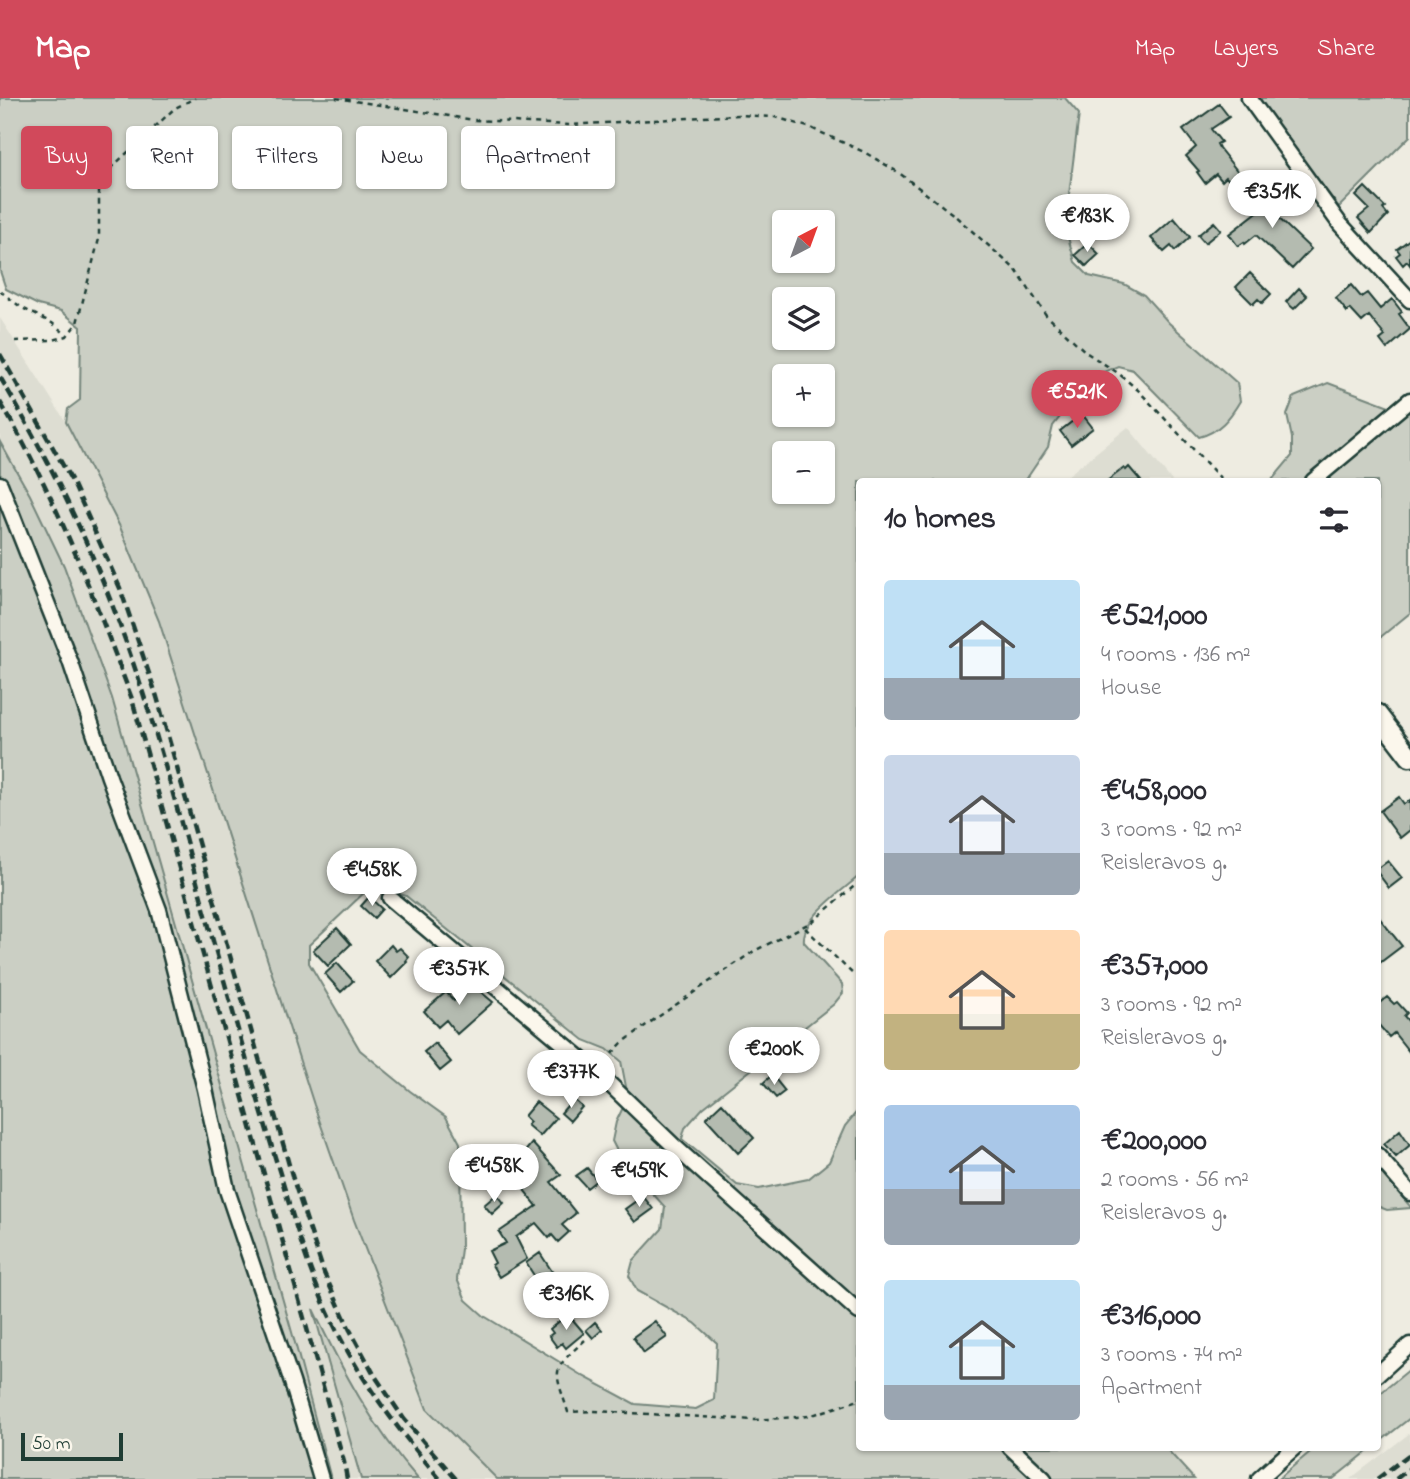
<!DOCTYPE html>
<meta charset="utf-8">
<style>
body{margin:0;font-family:"Indie Flower",sans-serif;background:#f2f2f3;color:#2b2b33;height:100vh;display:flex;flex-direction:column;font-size:26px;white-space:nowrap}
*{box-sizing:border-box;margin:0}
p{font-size:23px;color:#7c7c81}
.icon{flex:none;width:38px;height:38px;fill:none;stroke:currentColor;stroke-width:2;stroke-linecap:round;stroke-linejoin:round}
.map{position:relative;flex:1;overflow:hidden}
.side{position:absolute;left:856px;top:380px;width:525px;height:973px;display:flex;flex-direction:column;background:#fff;border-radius:7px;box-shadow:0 2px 5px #0004}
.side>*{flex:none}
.banner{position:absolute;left:21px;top:28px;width:665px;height:63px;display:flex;gap:14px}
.needle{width:46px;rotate:41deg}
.fabs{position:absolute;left:772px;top:112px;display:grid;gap:14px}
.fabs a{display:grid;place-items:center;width:63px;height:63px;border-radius:7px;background:#fff;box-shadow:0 2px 5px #0004;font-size:35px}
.scale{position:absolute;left:21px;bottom:18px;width:102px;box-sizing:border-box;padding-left:7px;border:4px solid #1f3d34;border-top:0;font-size:19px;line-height:24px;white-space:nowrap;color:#1f3d34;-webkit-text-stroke:5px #fbf7ec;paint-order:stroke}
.price{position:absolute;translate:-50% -60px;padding:0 16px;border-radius:24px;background:#fff;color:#222;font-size:23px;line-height:46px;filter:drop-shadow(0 2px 4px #0008)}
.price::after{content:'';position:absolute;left:50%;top:42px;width:21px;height:16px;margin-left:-10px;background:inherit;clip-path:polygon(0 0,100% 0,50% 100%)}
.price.active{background:#d1495b;color:#fff}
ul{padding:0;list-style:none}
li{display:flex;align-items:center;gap:21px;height:175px;padding:0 28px}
li span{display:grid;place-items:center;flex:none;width:196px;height:140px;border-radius:7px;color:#555}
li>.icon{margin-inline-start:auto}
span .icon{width:84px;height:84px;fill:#fffc;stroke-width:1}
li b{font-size:30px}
h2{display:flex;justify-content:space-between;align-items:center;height:84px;padding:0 28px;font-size:30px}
.tag{padding:0 24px;border-radius:7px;background:#fff;box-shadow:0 2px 5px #0004;font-size:24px;line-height:63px}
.tag.active{background:#d1495b;color:#fff}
header{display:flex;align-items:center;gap:42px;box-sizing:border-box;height:98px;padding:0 35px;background:#d1495b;color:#fff}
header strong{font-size:33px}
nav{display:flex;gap:38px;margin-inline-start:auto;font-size:24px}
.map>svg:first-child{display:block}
</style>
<header>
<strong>Map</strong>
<nav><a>Map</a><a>Layers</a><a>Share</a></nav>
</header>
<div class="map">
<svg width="1410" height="1381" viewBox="0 0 1410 1381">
<rect width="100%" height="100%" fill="#eeece1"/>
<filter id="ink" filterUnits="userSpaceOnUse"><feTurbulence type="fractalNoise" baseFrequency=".0143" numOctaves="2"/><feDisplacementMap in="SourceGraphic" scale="14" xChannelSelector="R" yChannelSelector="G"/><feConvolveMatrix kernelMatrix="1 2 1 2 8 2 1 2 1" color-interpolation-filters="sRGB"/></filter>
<g filter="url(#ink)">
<path fill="#ddddd2" d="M0 220 66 324 120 429 159 523 314 1007 354 1122 427 1310 497 1381H418L374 1324 341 1271 316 1217 361 1381H331L297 1252 112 600 64 468 30 398 0 344Z
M1128 329 1172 383H1061Z
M1410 1335V1381H1350Z"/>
<path fill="#cbcfc4" stroke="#75867c" stroke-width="2" fill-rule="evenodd" d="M0 0H1065L1079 16 1065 129 1075 164 1089 178 1124 186 1144 197 1169 225 1237 285 1240 303C1230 320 1219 334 1199 339L1133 272 1118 268 1091 279 1053 328 1048 349 1025 383H859V778C842 793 801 821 804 844L842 886 843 895 834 906 703 1010 685 1030 682 1041 737 1087 759 1091 808 1081 829 1064 845 1028 859 1011V1349H1165L1194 1381H497L427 1311 354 1122 314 1007 159 523 120 429 66 324 68 311 80 302 81 229 61 213 38 207 6 191 0 173ZM784 124H822V163H784ZM784 201H822V240H784ZM784 278H822V317H784ZM784 355H822V394H784ZM384 791 406 798 584 942 607 951 621 963 628 999 616 1024 612 1043 621 1061 665 1109 662 1131 633 1163 629 1178 637 1193 695 1225 717 1245 714 1302 696 1311 635 1306 581 1277 484 1218 466 1202 457 1181 461 1151 460 1045 446 1019 410 993 360 952 309 865V847L367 792Z
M1255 0H1410V38L1339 109Z
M1328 285 1389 308 1410 312V515L1377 542V383H1271L1292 358V340L1287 317 1294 299Z
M0 344 30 397 64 468 112 600 297 1252 331 1381H0Z
M1377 1070 1410 1108V1110L1387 1112 1377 1108Z
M313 1211C342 1272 373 1330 418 1381H361Z
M1410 1271V1320L1377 1346V1298Z
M1316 1349H1373L1333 1381H1278Z"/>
<path fill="#b4bbb0" stroke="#1f3d34" stroke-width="2" d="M1219 6 1229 19 1211 31 1221 44 1217 46 1219 50 1242 79 1233 87 1226 79 1222 83 1216 76 1205 85 1197 74 1199 73 1186 58 1196 49 1183 32Z
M1261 84 1269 95 1276 90 1283 99 1269 111 1311 151 1292 171 1256 137 1245 146 1244 144 1238 148 1229 136 1265 108 1252 91Z
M1365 89 1385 109 1383 111 1388 117 1371 135 1358 120 1369 111 1356 98Z
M1174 120 1190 139 1175 153 1171 148 1164 154 1151 140Z
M1214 124 1221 132 1205 145 1198 137Z
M1410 141V167L1407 163 1403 167 1396 158 1400 155 1397 151Z
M1088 145 1099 156 1086 168 1075 157Z
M1250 175 1271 196 1262 205 1258 201 1253 206 1236 189Z
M1351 187 1361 199 1367 195 1380 211 1392 201 1402 214 1399 216 1410 231 1387 251 1380 242 1385 238 1369 218 1362 224 1350 211 1347 214 1336 200Z
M1299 190 1307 198 1294 211 1286 204Z
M1082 316 1093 330 1071 347 1060 333Z
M1129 369 1141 383H1107L1124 370 1126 372Z
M1399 699 1404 706 1410 702V732L1400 740 1380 713Z
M1388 763 1402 780 1389 790 1377 774V771Z
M369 799 382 811 374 820 361 808Z
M1377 817 1402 848 1377 867Z
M337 830 351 846 328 868 313 852Z
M391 847 396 853 400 850 409 859 406 863 407 864 391 880 375 863Z
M337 865 353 883 341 894 325 876Z
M472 881 483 891 481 894 493 904 457 936 446 922 438 929 424 913 446 894 454 903Z
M1387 899 1394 906 1397 904 1407 915 1404 918 1410 925V955L1394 935 1389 939 1377 925V907Z
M435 945 451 964 440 973 424 954Z
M565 966 576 976 563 989 553 979Z
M772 977 785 993 776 1000 763 985Z
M573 1001 582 1009 570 1023 561 1015Z
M536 1004 556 1020 540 1038 527 1027 530 1024 524 1018Z
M722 1005 754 1040 738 1055 706 1020Z
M1400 1032 1410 1047 1396 1059 1384 1046Z
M532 1045 561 1077 551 1084 576 1115 562 1127 569 1134 558 1144 552 1137 549 1140 536 1125 516 1139 527 1161 499 1179 492 1167 495 1165 489 1153 506 1145 499 1134 537 1108 524 1092 535 1083 517 1063Z
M587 1070 597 1082 587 1090 576 1078Z
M497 1096 504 1105 492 1116 484 1107Z
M643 1098 653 1111 635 1124 625 1111Z
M540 1155 553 1175 544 1182 540 1176 535 1179 526 1165Z
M568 1216 584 1235 566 1250 562 1245 557 1249 549 1238 553 1235 550 1231Z
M655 1223 667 1239 644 1255 633 1239Z
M595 1224 602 1232 593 1240 586 1232Z"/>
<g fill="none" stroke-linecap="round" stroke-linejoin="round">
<defs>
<path id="minor" d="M1249 0 1340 126 1410 202
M1313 383 1410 302
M0 386 70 563 109 679 159 812 205 991 227 1092 292 1284 321 1381
M390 800 596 973 675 1049 859 1214
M1377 1057 1410 1095
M1377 1277 1410 1247
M1010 1349 1044 1381
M1259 1381 1295 1349"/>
<path id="major" d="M1377 616 1410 659"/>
</defs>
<use href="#minor" stroke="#1f3d34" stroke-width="19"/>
<use href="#major" stroke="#1f3d34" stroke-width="23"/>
<path stroke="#1f3d34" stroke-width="2.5" stroke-dasharray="5 5" stroke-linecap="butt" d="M336 0 474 22 569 27 738 17 775 19 811 30 864 54 898 74 954 117 1016 172 1046 217 1087 255 1118 275 1138 292 1223 383
M0 193 22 210 52 225 67 237
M15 243 53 242 67 238 77 225 99 141V87L111 70 175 10 195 0
M805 830 855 878
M605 963 622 945 645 928 754 853 812 824 859 784
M585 1242C550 1274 554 1270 568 1314L594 1313 755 1322 809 1318 859 1302"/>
<use href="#minor" stroke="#fbf7ec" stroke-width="14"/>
<use href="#major" stroke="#fbf7ec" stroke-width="18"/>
<path stroke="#1f3d34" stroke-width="4.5" stroke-dasharray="10 5" stroke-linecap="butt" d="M0 256 73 385 120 490 157 599 293 1081 324 1175 350 1232 375 1278 404 1321 456 1381
M0 279C45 355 85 434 116 517 159 631 187 751 220 868 240 939 260 1011 282 1082 296 1129 310 1178 332 1223 360 1282 398 1332 440 1381
M0 304C56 397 94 500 132 601L344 1364 347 1381
M1377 1381 1410 1356
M1396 1381 1410 1370"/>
</g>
</g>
</svg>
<div class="fabs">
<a><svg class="needle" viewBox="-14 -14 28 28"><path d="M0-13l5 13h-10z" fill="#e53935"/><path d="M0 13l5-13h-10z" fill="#7c7c81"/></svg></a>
<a><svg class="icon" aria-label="layers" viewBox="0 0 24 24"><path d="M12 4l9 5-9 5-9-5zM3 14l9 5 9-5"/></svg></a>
<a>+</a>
<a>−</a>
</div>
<div class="scale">50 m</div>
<b class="price" style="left:1272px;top:132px">€351K</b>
<b class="price" style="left:1087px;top:156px">€183K</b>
<b class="price active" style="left:1077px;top:332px">€521K</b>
<b class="price" style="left:372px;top:810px">€458K</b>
<b class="price" style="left:459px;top:909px">€357K</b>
<b class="price" style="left:774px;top:989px">€200K</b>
<b class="price" style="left:571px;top:1012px">€377K</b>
<b class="price" style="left:494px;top:1106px">€458K</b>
<b class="price" style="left:639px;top:1111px">€459K</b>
<b class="price" style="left:566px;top:1234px">€316K</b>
<div class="banner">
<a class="tag active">Buy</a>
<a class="tag">Rent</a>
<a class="tag">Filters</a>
<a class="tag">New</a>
<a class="tag">Apartment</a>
</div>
<section class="side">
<h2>10 homes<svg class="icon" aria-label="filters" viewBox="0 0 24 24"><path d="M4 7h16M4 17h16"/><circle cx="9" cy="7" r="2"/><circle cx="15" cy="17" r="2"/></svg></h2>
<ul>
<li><span style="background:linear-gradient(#bfe0f5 70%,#9aa5b1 0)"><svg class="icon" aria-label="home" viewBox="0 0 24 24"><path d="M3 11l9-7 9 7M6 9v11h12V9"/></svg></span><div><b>€521,000</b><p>4 rooms · 136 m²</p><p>House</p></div></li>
<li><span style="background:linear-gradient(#c9d6e8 70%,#9aa5b1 0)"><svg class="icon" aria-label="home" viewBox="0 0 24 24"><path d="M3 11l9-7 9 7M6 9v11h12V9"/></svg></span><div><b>€458,000</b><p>3 rooms · 92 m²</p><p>Reisleravos g.</p></div></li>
<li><span style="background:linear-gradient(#ffd9b3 60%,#c2b280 0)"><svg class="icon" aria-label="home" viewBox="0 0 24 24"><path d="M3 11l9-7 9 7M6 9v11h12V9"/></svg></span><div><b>€357,000</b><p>3 rooms · 92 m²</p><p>Reisleravos g.</p></div></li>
<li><span style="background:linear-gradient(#a9c7e8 60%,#9aa5b1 0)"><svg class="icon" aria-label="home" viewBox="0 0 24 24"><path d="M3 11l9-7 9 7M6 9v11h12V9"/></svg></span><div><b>€200,000</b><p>2 rooms · 56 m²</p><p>Reisleravos g.</p></div></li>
<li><span style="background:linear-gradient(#bfe0f5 75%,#9aa5b1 0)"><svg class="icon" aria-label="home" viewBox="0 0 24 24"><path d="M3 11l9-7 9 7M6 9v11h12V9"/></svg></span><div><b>€316,000</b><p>3 rooms · 74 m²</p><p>Apartment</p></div></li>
</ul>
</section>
</div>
